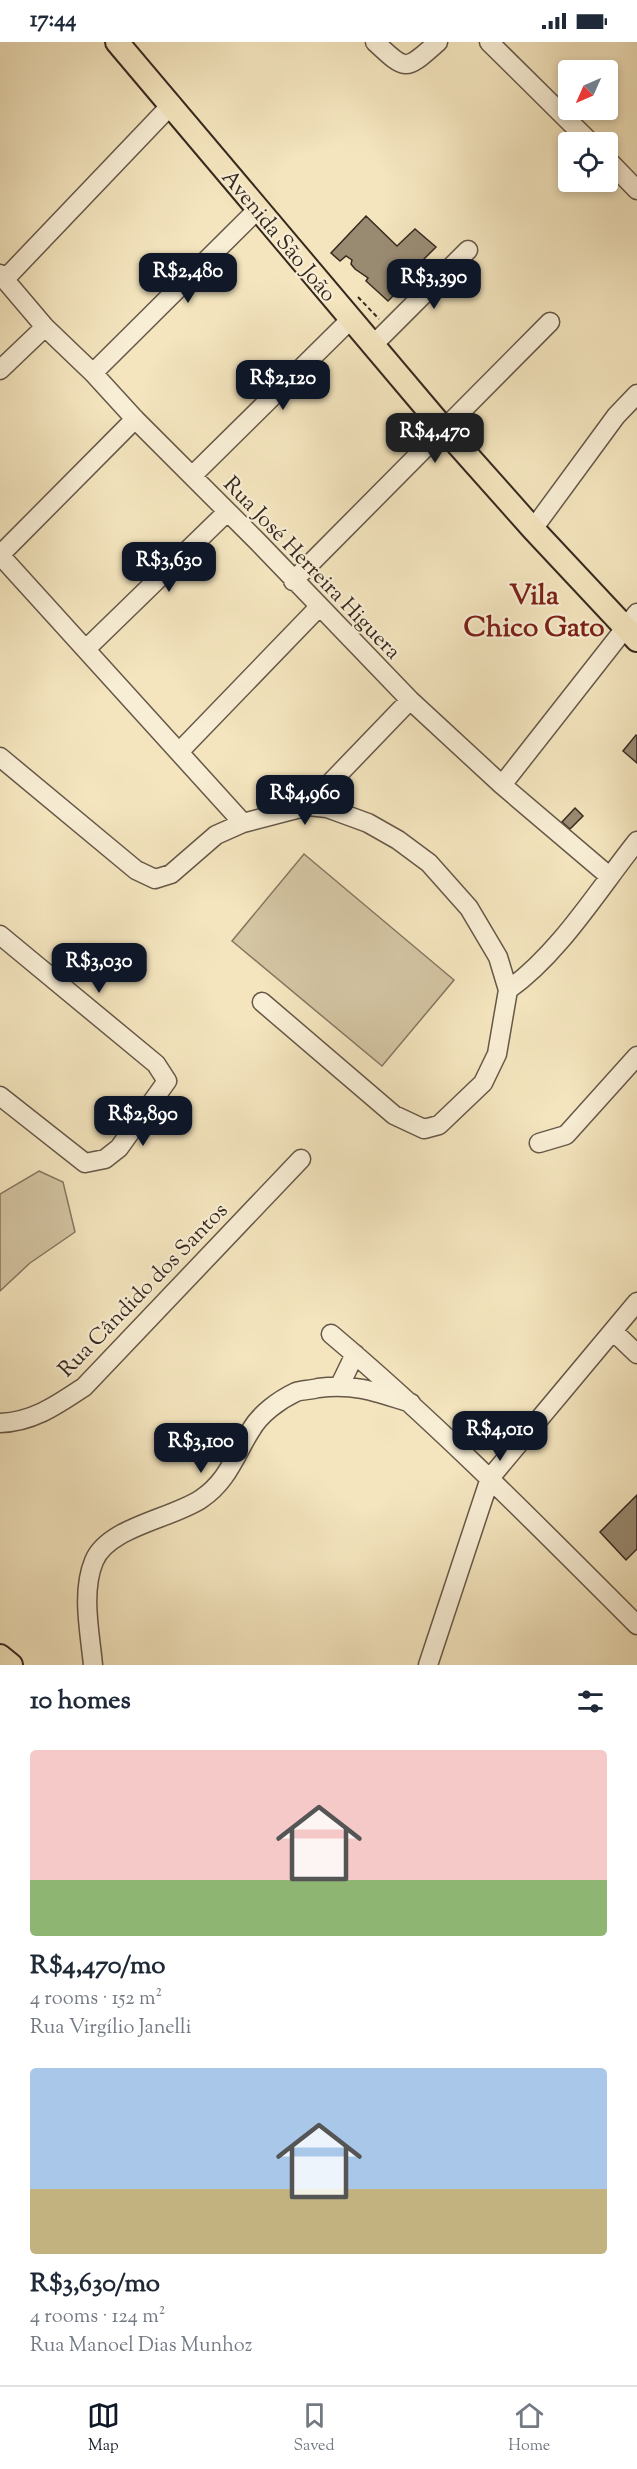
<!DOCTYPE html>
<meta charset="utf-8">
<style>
body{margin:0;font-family:"Sorts Mill Goudy",serif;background:#f6f6f7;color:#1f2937;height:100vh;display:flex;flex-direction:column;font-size:22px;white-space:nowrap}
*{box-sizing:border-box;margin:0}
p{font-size:20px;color:#747a83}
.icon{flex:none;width:33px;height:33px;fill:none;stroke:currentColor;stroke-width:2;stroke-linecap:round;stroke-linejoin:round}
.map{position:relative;height:1623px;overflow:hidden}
.side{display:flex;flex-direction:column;background:#fff;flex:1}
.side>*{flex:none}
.needle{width:39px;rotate:225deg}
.fabs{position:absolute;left:558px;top:18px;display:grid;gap:12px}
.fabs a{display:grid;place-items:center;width:60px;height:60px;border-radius:6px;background:#fff;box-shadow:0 3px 9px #0003;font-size:30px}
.price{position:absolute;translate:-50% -51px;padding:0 14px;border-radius:12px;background:#111827;color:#fff;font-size:20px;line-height:39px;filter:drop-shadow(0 2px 3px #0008)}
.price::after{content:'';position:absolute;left:50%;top:36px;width:18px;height:14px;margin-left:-9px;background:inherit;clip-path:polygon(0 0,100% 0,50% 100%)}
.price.selected{background:#222;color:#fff}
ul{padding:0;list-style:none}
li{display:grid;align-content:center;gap:12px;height:318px;padding:0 30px}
li span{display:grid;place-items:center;height:186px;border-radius:6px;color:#555}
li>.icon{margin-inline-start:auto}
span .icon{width:108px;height:108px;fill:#fffc;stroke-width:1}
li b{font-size:26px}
h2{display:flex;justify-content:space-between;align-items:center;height:72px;padding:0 30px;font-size:26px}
.status{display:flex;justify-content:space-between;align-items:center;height:42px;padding:0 30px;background:#fff;direction:ltr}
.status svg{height:16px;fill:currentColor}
.tab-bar{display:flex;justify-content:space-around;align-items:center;height:84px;border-top:2px solid #e0e1e3;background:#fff;font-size:16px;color:#747a83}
.tab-bar a{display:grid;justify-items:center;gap:3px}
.tab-bar .selected{color:#111827}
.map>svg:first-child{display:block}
</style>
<div class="status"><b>17:44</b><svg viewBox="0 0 49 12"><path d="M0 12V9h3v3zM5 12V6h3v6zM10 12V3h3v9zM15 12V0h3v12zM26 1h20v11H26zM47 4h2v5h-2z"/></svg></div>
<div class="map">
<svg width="637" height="1623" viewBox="0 0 637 1623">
<rect width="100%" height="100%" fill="#f4e5be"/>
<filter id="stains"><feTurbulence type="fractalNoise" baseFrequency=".00333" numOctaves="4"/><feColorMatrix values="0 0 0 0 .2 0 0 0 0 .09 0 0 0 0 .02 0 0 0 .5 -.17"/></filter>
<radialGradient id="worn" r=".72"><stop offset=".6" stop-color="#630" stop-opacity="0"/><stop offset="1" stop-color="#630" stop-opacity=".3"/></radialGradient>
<path fill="#d4c5a3" stroke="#857762" stroke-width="1.5" d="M304 812 454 938 382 1024 232 899Z
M39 1129 63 1140 75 1190 30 1221 0 1249V1152Z"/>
<path fill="#998b72" stroke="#362920" stroke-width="1.5" d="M366 174 397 204 415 187 436 205 396 245 399 248 388 259 366 239 368 236 355 227 351 222 352 218 346 214 340 219 331 211Z
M636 693 637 694V721L623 709Z
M575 766 583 774 570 787 562 780Z
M637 1453V1507L626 1518 600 1490Z"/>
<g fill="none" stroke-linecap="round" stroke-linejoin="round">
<defs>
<path id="minor" d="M375 0C407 30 405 29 438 0
M489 0 590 100
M608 118 637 148
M0 232 45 285 93 331 135 377 258 500 410 658 502 743 609 834
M5 237 172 62
M374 302 468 208
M0 328 45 285
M93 331 258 167
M192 434 350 278
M533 487 616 374 637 352
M0 513 243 781
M0 513 135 377
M293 539 550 280
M86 607 227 470
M179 710 319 565
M0 715 136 828 155 837 171 832 216 793 243 781 308 764 410 658
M502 743 637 571
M0 893 156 1022 167 1039 119 1106 105 1117 85 1121 0 1054
M508 948C559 912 598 848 637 799
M262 960 394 1073 424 1087 439 1083 483 1041 497 1012 508 948 498 915 469 866 429 821 398 798 368 781 327 766 308 764
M539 1101 566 1093 637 1014
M613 1289 637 1312
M331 1292C439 1383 537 1483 637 1583
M340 1343 355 1312
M0 1381C33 1380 57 1363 84 1345L301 1117
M93 1623C90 1591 81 1550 94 1519 108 1485 171 1477 201 1457 228 1439 235 1413 251 1388 260 1372 279 1358 296 1350 302 1348 311 1348 318 1346 354 1341 377 1350 411 1361
M428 1623 490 1436 637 1260"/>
<path id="major" d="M117 0 444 387 533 487 637 598
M0 1614 11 1623"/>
</defs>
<use href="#minor" stroke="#665848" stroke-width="21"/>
<use href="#major" stroke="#362920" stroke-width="26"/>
<path stroke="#362920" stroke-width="2" stroke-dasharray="4.5 3" stroke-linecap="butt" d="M358 255 379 277"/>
<use href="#minor" stroke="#f8eed5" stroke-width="18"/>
<use href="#major" stroke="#f4e5be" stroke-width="22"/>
</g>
<g text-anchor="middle" stroke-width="4.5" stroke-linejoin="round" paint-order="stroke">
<g font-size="22" fill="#362920" stroke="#f8eed5">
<text transform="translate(280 193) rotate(50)" y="8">Avenida São João</text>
<text transform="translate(313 525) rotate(46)" y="8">Rua José Herreira Higuera</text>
<text transform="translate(142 1247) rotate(-46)" y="8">Rua Cândido dos Santos</text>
</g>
<g font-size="28" font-weight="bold" fill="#7a1f14" stroke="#f8eed5">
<text x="534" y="562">Vila<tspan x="534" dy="32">Chico Gato</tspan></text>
</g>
</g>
<rect width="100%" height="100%" filter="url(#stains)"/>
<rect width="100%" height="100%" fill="url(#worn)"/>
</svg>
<div class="fabs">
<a><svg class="needle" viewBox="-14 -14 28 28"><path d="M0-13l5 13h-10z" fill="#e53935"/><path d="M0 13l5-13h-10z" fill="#747a83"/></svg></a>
<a><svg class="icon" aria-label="locate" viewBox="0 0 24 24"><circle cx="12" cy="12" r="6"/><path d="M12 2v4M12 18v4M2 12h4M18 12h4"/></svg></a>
</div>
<b class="price" style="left:188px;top:262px">R$2,480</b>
<b class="price" style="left:434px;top:268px">R$3,390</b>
<b class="price" style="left:283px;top:369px">R$2,120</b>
<b class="price selected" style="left:435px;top:422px">R$4,470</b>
<b class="price" style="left:169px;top:551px">R$3,630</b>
<b class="price" style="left:305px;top:784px">R$4,960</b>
<b class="price" style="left:99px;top:952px">R$3,030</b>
<b class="price" style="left:143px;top:1105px">R$2,890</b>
<b class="price" style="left:500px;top:1420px">R$4,010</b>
<b class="price" style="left:201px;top:1432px">R$3,100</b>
</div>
<section class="side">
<h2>10 homes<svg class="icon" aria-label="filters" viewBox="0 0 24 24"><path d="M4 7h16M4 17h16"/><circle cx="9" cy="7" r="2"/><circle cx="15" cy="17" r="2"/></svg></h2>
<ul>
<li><span style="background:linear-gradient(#f6c9c9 70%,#8fb573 0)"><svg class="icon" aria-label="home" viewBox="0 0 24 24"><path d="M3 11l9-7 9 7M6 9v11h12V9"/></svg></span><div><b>R$4,470/mo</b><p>4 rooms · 152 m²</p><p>Rua Virgílio Janelli</p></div></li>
<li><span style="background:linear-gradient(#a9c7e8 65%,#c2b280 0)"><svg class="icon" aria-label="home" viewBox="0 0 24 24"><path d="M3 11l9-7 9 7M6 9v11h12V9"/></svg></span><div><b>R$3,630/mo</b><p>4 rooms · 124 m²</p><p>Rua Manoel Dias Munhoz</p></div></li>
</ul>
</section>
<nav class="tab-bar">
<a class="selected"><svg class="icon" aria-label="map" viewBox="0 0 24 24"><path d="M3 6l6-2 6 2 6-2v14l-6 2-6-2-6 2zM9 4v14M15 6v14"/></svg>Map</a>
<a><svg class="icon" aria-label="saved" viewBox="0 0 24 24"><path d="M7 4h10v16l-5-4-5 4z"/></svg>Saved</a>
<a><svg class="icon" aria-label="home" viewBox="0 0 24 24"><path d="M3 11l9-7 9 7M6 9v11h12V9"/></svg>Home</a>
</nav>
